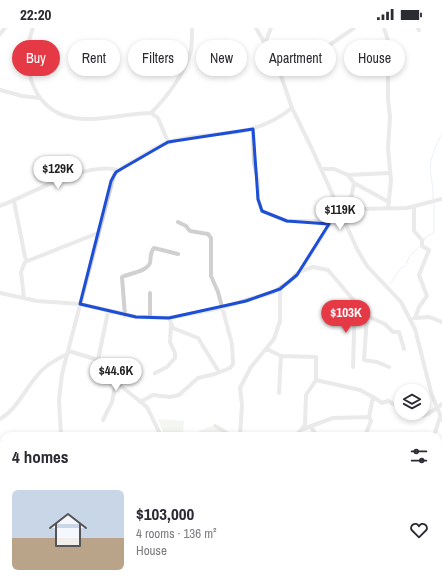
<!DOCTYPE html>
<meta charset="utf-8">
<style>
body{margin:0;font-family:"Archivo Narrow",sans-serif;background:#f7f7f7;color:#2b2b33;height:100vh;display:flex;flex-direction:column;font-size:15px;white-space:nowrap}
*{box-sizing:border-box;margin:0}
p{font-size:13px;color:#7c7c81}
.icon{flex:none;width:22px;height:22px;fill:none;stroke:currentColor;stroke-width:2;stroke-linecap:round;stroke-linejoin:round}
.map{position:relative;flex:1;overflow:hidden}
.sheet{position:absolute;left:0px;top:404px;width:442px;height:156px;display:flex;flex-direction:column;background:#fff;border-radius:12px 12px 0 0;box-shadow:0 2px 6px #0003}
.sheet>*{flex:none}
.top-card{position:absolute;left:12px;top:12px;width:418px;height:36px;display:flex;gap:8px}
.fabs{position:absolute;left:394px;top:356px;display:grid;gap:8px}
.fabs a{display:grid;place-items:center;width:36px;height:36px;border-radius:50%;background:#fff;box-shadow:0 2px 6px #0003;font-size:20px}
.price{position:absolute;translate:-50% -34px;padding:0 9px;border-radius:14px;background:#fff;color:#222;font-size:13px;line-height:26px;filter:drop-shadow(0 1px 2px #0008)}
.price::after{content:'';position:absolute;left:50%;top:24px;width:12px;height:9px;margin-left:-6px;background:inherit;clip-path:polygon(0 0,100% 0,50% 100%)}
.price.on{background:#e63946;color:#fff}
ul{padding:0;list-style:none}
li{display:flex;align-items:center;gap:12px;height:100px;padding:0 12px}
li+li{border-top:1px solid #e1e1e2}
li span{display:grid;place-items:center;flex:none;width:112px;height:80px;border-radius:6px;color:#555}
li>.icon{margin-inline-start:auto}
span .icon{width:48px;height:48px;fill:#fffc;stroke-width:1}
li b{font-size:17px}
h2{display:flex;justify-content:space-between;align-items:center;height:48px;padding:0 12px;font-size:17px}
.pill{padding:0 14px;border-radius:18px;background:#fff;box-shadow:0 2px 6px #0003;font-size:14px;line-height:36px}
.pill.on{background:#e63946;color:#fff}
.status{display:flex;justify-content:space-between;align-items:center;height:28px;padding:0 20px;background:#fff;direction:ltr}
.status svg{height:11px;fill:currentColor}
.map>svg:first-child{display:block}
</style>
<div class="status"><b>22:20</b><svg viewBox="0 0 49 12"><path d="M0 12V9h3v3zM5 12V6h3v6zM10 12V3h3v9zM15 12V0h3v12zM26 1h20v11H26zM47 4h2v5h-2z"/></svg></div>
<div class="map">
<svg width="442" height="560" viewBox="0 0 442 560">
<rect width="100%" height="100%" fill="#fff"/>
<path fill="#e6ecdf" d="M158 391 184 393 183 404 193 406 211 398 228 408H165Z"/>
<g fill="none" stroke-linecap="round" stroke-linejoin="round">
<path stroke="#cfe2ee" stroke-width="1" d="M433 171C434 148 425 143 436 118 438 114 439 110 442 107
M424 213 425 209 434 205V176
M390 256 400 241 406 237 409 229 421 217"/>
<path stroke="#d0d0d0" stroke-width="4" d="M33 0C19 35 32 84 74 90 100 94 126 85 151 85L158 90 168 114
M256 0 278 39 292 80 312 121 357 221 367 238 401 274 415 301 431 364 442 392
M384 0 388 13V71L390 89 388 120 391 153 388 180
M418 0 419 2
M0 6 5 0
M265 15 271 0
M278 39 307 23 328 18 354 0
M0 62 22 68 39 70
M151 85C166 70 187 43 191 22 192 15 192 7 192 0
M253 101 254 135 258 152V171L262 183 287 193H314L329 196
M321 141H334L348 147 390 145
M348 147 354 155 389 174
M14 173 25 229 27 233
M0 178C31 166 86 133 118 142
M414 179V203L422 212V218L429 222 419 247 427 268 419 279 415 290
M349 181 354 155
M301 243 313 239 328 242 367 288 364 332 377 334 389 339
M0 265 37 273 80 276 136 289 169 290 221 280 274 264 289 254 300 243 338 183 352 181 407 180 442 171
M24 270 21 244 25 234 98 205
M125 288 122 249C130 245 146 244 150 235 151 229 150 224 154 220L178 226
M367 288 385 296 393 304H399L404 321
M150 289V265
M169 290 173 300 198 310 219 344
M414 290 429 289 442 294
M267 321 281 328 316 329V352L306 367 305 397 296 408
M69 323 98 332 107 340 116 354 147 379 161 408
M98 332 108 284
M353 339 355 274
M155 345 167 339 175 330V325L170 314 171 296
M316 352 360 362 373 369 369 389 371 393 365 408
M279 365 281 328
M373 369 382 375 388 373 401 380
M140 374 153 367 170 369 179 367 198 350 215 346 230 340 233 336 232 316 218 264 211 248V210L208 206 190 203 186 198 178 194
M408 385C421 393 432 384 442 376
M0 391C16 382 24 363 36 349 44 338 56 331 68 326
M103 392 112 374 116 354
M215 398 232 408
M311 398 316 408
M303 401 333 390 369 389
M61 408 59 372 62 346 114 147C120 139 131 135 139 130 149 124 159 117 169 114 215 100 249 114 292 80
M240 408 242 377 240 360 251 339 274 311 280 293V261
M434 408 440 389
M438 471 442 465
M0 495 4 494
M438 500H442
M0 522 4 521
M438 524 442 531
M0 537 4 538
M72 556V560
M250 556V560
M285 556 286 560
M368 556 369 560
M418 556 419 560
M178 560 187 556
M200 560 202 556"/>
</g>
<path d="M0 0H442V560H0ZM253 101 258 171 262 183 287 193 329 196 297 247 280 261 246 273 169 290 136 289 80 276 111 153 116 144 168 114Z" fill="#fff" fill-opacity=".55" fill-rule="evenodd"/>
<path fill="none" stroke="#1d4ed8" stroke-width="3" stroke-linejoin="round" d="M253 101 258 171 262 183 287 193 329 196 297 247 280 261 246 273 169 290 136 289 80 276 111 153 116 144 168 114Z"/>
</svg>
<div class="fabs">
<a><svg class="icon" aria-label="layers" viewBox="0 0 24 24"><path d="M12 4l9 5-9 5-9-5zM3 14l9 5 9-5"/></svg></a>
</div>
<b class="price" style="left:58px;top:162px">$129K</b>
<b class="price" style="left:340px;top:203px">$119K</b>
<b class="price on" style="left:346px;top:306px">$103K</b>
<b class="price" style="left:116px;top:364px">$44.6K</b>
<div class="top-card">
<a class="pill on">Buy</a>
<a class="pill">Rent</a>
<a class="pill">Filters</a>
<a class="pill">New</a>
<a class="pill">Apartment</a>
<a class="pill">House</a>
</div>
<section class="sheet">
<h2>4 homes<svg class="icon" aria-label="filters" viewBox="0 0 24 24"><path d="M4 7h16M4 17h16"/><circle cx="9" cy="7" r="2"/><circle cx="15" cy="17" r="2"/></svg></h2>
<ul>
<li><span style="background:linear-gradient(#c9d6e8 60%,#b9a48a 0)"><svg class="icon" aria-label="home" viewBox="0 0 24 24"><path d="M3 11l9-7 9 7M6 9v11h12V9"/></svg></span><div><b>$103,000</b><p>4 rooms · 136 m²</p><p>House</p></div><svg class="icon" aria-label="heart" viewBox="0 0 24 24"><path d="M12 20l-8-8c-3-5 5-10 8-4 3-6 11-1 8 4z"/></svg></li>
</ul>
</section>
</div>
